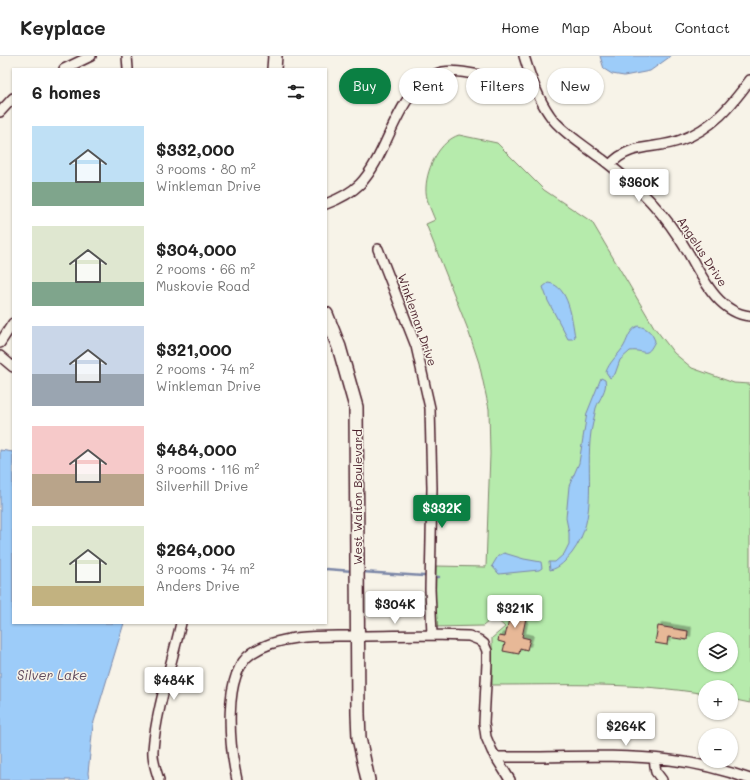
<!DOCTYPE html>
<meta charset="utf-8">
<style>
body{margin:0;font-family:Mali,sans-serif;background:#f2f2f2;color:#222;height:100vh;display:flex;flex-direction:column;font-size:15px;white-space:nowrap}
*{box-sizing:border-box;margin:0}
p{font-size:13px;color:#767676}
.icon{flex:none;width:22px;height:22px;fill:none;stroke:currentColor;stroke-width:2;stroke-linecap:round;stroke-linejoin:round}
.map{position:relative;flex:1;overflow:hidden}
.details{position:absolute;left:12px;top:12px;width:315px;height:556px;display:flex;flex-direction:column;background:#fff;border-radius:0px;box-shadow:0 1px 3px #0004}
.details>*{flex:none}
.banner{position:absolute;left:339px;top:12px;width:351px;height:36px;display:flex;gap:8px}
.fabs{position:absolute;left:698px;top:576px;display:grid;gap:8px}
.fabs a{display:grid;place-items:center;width:40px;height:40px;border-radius:50%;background:#fff;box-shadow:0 1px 3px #0004;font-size:20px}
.price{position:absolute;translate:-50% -34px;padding:0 9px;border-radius:4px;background:#fff;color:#222;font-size:13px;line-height:26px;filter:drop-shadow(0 1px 2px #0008)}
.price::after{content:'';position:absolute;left:50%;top:24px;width:12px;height:9px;margin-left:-6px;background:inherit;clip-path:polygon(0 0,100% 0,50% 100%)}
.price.active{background:#0b8043;color:#fff}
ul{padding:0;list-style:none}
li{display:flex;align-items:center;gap:12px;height:100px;padding:0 20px}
li span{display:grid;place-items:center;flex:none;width:112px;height:80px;border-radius:0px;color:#555}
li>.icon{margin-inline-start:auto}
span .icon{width:48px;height:48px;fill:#fffc;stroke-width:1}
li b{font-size:17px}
h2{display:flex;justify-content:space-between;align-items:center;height:48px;padding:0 20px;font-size:17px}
.tag{padding:0 14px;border-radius:18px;background:#fff;box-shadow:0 1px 3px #0004;font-size:14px;line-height:36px}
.tag.active{background:#0b8043;color:#fff}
header{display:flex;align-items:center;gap:24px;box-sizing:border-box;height:56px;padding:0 20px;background:#fff;border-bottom:1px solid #e0e0e0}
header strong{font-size:19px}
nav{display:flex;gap:22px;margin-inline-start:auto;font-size:14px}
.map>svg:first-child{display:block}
</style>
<header>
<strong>Keyplace</strong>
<nav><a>Home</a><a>Map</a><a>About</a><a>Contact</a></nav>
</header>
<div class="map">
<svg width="750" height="724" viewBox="0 0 750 724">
<defs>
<filter id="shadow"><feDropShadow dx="3.5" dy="-3.5" stdDeviation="0" flood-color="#0004"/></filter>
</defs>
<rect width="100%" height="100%" fill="#f7f3e8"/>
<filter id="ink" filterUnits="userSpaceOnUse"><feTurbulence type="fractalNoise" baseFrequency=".025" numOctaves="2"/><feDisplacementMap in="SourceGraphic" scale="8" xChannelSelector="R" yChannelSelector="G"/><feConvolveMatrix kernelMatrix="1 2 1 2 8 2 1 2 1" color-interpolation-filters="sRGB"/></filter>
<g filter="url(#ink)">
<path fill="#b6ebac" stroke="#80856c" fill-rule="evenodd" d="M459 79 497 87 544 134 592 166 654 271 674 297 692 312 734 327 750 328V647L731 643V631H705V638C635 626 562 629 492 629V582L505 571 494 561 483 570 435 571 436 510 486 511 490 398 489 353 479 307 467 271 426 168 435 164C431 154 425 142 426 131 427 111 440 85 459 79ZM705 583H731V609H705Z"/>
<path fill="#9dccf9" stroke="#7c87a7" d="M600 0H671L650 15 624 20 612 18 604 13Z
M548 227C569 229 572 264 575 281L573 283H568L548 245 543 231Z
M638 270C648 272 652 277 655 285 646 304 645 293 630 295L620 304 615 318 610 322 606 316C609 307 616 301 622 293 628 285 628 274 638 270Z
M601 322 605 324C608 333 599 343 596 352 594 360 593 368 591 376 585 418 599 461 572 497 566 504 560 512 550 514L549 506H555L564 498 569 488V477L566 462 569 430 579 407 587 357Z
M0 394 13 396V567H124L93 669 88 717 89 724H0Z
M504 497 524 503 541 506 542 512 539 514 499 518 492 510 498 500Z"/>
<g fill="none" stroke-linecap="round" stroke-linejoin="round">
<path stroke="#7c87a7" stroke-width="2.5" d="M326 513 353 515
M362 516 439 521"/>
</g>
<path fill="#e7b897" stroke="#4a1f2b" filter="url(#shadow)" d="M509 548 528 552 522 581 530 583 527 594 520 592 519 598 503 595 505 587 498 585 499 580 505 581 509 563 500 561 502 550 508 551Z
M658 570 688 575 687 584 668 581 667 589 655 587Z"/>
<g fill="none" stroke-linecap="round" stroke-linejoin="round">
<defs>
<path id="street" d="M127 0 128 13
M524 0C530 20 537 41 549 58 558 73 587 92 602 103 642 134 663 154 689 198 703 223 719 257 750 260
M64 13 91 0
M0 56 13 42
M610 109C630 86 656 94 681 84 713 72 730 51 750 24
M326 148C339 143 350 138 360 128 389 98 396 35 436 18 460 8 503 30 532 24
M378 193 416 290 430 352 432 432 430 533 432 579 469 580 479 584 484 588 487 595V607L484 667 486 681 492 695 510 724
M0 287 13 267
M0 300 13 311
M495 701C553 702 612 697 670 704 697 707 724 714 750 723
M654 703 656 716 662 724
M159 724C156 714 152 704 153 694 156 654 172 607 181 567
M237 724C230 693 221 618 252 597 281 577 326 580 359 580 383 580 407 579 432 579"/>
<path id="secondary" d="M274 13 275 0
M326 258 339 291 356 351 358 658 359 682 368 724"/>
</defs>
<use href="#street" stroke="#4a1f2b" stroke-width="12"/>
<use href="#secondary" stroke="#4a1f2b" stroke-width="16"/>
<use href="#street" stroke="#f7f3e8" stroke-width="9"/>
<use href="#secondary" stroke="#f7f3e8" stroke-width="13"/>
</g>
</g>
<g text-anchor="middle" stroke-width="3" stroke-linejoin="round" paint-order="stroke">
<g font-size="12" fill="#4a1f2b" stroke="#f7f3e8">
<text transform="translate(702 196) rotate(57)" y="4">Angelus Drive</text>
<text transform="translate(417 264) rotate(71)" y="4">Winkleman Drive</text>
<text transform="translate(358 441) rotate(-90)" y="4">West Walton Boulevard</text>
</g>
<g font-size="13" font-style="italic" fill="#5f4a5e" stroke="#f7f3e8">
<text x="52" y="624">Silver Lake</text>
</g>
</g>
</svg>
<div class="fabs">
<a><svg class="icon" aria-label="layers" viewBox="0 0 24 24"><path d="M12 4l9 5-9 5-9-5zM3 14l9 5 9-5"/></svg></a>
<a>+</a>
<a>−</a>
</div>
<b class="price" style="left:639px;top:147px">$360K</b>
<b class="price active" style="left:442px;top:473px">$332K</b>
<b class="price" style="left:395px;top:569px">$304K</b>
<b class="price" style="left:515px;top:573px">$321K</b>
<b class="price" style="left:174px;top:645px">$484K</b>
<b class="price" style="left:626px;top:691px">$264K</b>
<div class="banner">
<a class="tag active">Buy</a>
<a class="tag">Rent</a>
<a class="tag">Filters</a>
<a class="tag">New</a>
</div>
<section class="details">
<h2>6 homes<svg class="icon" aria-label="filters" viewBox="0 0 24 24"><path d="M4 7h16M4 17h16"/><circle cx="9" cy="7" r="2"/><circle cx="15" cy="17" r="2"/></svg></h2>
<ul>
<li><span style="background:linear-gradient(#bfe0f5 70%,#7fa58c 0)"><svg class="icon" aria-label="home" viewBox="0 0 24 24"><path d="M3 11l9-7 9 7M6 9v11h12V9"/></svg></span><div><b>$332,000</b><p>3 rooms · 80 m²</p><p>Winkleman Drive</p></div></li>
<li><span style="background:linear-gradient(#dfe7d0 70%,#7fa58c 0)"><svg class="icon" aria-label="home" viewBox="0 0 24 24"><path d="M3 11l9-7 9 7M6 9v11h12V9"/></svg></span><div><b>$304,000</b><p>2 rooms · 66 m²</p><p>Muskovie Road</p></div></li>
<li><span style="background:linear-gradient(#c9d6e8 60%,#9aa5b1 0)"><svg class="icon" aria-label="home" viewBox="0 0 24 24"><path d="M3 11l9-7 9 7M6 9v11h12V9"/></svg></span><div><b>$321,000</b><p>2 rooms · 74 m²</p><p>Winkleman Drive</p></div></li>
<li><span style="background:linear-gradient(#f6c9c9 60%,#b9a48a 0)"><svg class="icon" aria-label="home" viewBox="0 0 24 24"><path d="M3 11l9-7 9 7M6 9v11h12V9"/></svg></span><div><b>$484,000</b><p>3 rooms · 116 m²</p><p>Silverhill Drive</p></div></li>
<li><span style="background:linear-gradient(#dfe7d0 75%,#c2b280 0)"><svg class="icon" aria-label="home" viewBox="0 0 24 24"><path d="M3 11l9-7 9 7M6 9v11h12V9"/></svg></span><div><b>$264,000</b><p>3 rooms · 74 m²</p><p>Anders Drive</p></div></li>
</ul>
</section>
</div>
